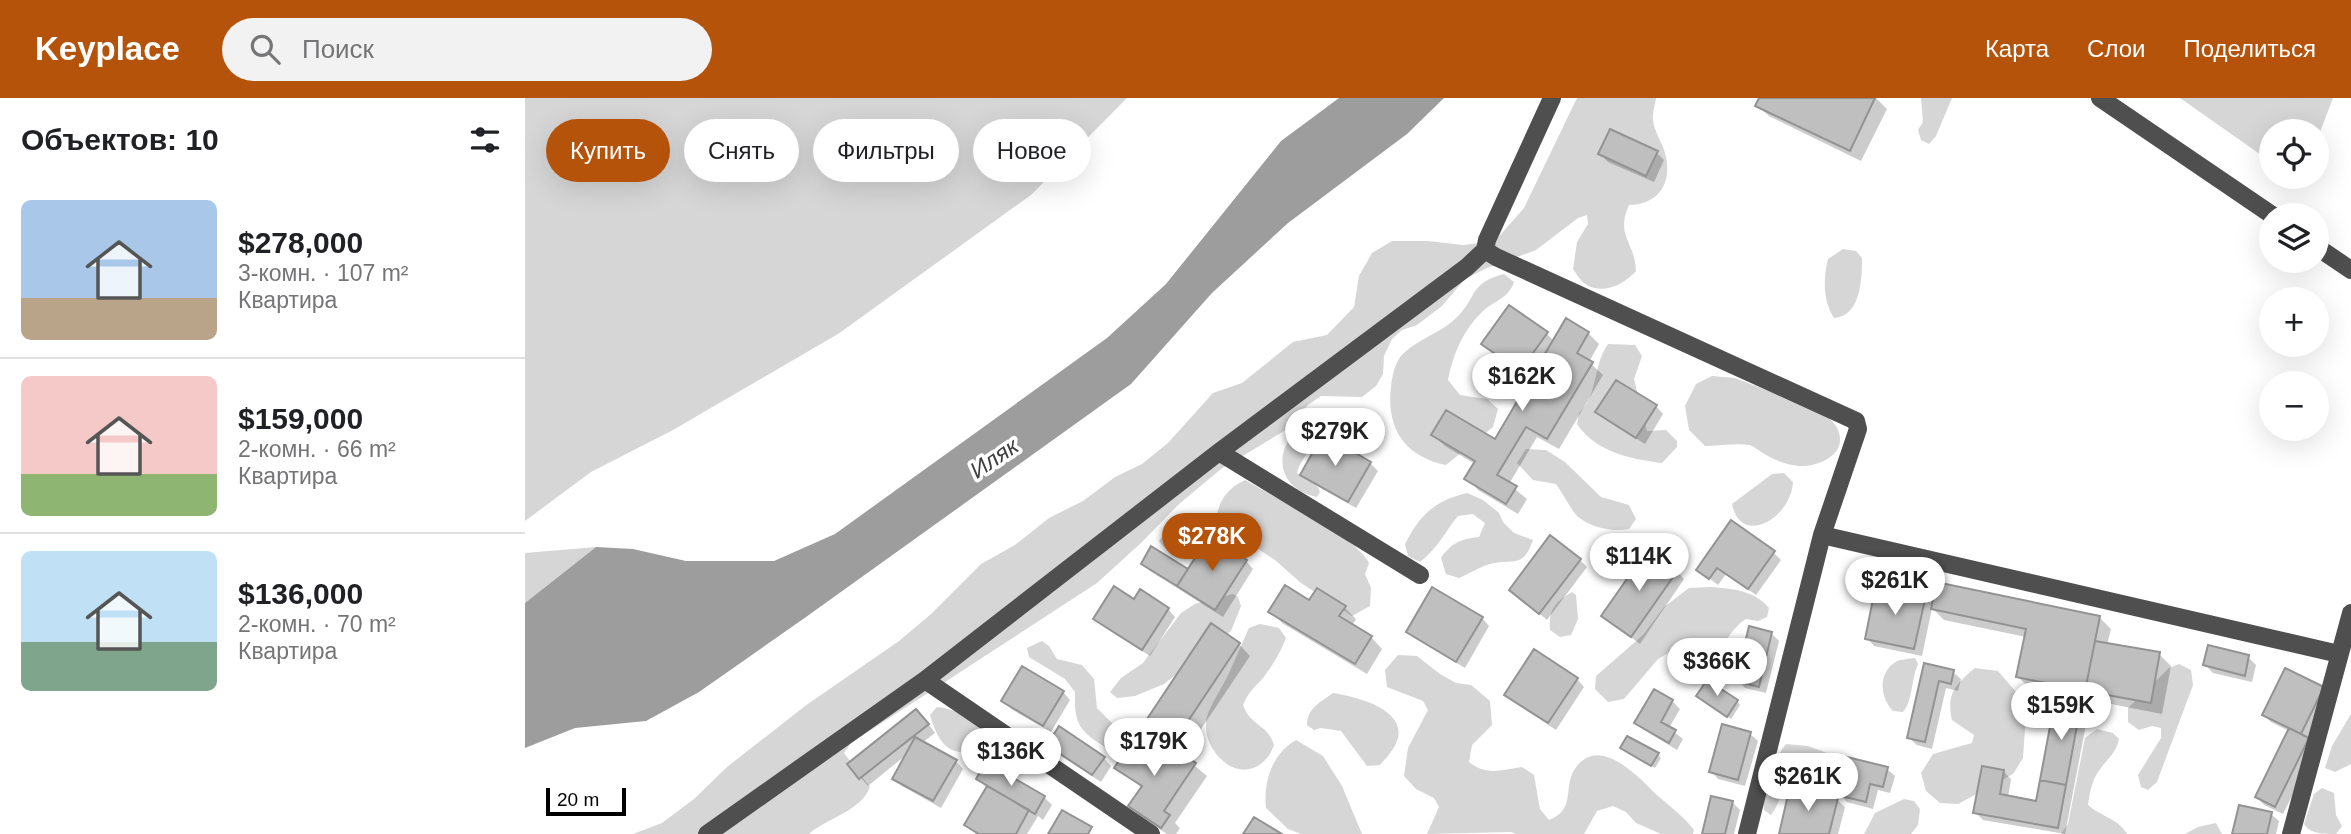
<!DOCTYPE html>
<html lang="ru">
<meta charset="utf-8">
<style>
body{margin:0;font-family:Arial,sans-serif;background:#f2f2f2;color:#202124;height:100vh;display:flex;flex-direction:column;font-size:26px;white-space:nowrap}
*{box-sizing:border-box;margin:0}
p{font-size:23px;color:#757577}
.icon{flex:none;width:38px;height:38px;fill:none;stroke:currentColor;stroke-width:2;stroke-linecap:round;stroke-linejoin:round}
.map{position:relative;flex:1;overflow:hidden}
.panel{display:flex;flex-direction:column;background:#fff;width:525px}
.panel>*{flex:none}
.guide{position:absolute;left:21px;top:21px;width:665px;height:63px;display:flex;gap:14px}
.tools{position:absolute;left:1734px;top:21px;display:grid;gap:14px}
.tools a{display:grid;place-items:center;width:70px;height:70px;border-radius:50%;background:#fff;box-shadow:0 7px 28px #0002;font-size:35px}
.scale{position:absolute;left:21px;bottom:18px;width:80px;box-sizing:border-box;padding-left:7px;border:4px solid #000;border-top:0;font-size:19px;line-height:24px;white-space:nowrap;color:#000;-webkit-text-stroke:5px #fff;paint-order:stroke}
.price{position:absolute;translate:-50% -60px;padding:0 16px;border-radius:24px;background:#fff;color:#222;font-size:23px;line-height:46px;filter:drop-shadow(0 2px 4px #0008)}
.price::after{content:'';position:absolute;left:50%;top:42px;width:21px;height:16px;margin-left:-10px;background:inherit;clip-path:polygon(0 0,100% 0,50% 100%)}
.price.on{background:#b45309;color:#fff}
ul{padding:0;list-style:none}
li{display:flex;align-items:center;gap:21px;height:175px;padding:0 21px}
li+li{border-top:2px solid #e0e0e0}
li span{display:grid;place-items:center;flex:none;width:196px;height:140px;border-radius:10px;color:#555}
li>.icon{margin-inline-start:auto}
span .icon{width:84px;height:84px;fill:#fffc;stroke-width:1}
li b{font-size:30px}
h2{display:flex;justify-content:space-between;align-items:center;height:84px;padding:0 21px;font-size:30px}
.chip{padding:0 24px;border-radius:32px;background:#fff;box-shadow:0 7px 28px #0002;font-size:24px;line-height:63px}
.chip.on{background:#b45309;color:#fff}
header{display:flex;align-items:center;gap:42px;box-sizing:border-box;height:98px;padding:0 35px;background:#b45309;color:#fff}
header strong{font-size:33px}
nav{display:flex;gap:38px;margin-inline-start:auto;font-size:24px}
.search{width:490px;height:63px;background:#f2f2f2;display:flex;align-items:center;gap:18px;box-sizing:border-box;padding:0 24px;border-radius:38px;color:#757577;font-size:26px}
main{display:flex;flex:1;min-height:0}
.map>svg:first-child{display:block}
</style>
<header>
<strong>Keyplace</strong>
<div class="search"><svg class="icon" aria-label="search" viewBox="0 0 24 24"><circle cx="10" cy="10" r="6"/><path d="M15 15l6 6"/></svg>Поиск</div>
<nav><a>Карта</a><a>Слои</a><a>Поделиться</a></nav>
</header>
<main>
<section class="panel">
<h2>Объектов: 10<svg class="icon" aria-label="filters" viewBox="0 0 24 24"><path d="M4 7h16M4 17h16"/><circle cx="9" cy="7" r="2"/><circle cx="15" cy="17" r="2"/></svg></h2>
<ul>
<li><span style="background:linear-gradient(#a9c7e8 70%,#b9a48a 0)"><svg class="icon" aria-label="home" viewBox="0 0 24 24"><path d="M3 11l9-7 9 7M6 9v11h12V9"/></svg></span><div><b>$278,000</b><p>3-комн. · 107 m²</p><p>Квартира</p></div></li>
<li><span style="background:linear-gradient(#f6c9c9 70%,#8fb573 0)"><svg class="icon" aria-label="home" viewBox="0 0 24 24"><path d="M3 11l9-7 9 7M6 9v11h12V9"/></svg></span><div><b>$159,000</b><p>2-комн. · 66 m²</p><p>Квартира</p></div></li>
<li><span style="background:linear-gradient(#bfe0f5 65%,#7fa58c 0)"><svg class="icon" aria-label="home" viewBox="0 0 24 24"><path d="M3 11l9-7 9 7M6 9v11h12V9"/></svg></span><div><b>$136,000</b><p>2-комн. · 70 m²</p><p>Квартира</p></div></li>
</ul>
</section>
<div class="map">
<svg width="1826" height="736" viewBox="0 0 1826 736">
<rect width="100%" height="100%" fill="#fff"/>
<path fill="#d6d6d6" d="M0 0H602L506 97 313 236 148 332 66 374 0 423Z
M1052 0H1131C1130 7 1127 15 1128 22 1129 34 1139 47 1141 59 1147 86 1132 107 1104 107 1090 139 1110 143 1111 173 1099 187 1076 198 1059 185 1055 182 1051 175 1048 171L1052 144 1063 126 1062 117 1053 120 1011 152 962 170 940 181 917 208 892 227 877 232 867 241 859 258 858 276 851 288 837 299 796 298 783 307 759 333 696 371 654 406 617 444 572 485 326 645 319 655 345 689C336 713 302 720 284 736H108L137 725 169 701 202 669 280 608 374 543 406 516 456 466 490 447 524 420 558 403 590 379 617 366 643 345 688 295 717 285 768 244 802 237 829 209 834 178 847 155 867 143H903L938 147 970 143 999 110Z
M1396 0H1427L1411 38 1404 46 1396 42 1393 32 1398 24Z
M1655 0H1808L1792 42V33H1746V64Z
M1318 151 1331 153 1337 160C1337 181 1336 218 1309 220 1298 203 1298 180 1303 161Z
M979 176 989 184C984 200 969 203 958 213 938 232 928 256 923 282L935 297 962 301 973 311 968 329 921 367C879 358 861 330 866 288 867 279 870 265 876 258 892 241 914 236 930 221 953 200 943 185 979 176Z
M1083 246 1110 247 1117 258 1109 281 1122 333 1141 332 1152 343V349L1137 365C1105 361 1071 354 1052 326L1054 315C1074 296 1067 269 1083 246Z
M1187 278 1210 280 1297 314C1304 320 1312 326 1314 335 1321 358 1291 369 1274 368 1262 367 1249 362 1238 355 1234 353 1229 348 1224 347 1211 345 1194 348 1180 348L1164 332 1160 308 1171 286Z
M788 325 794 331C791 348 776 359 772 375L793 389 795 394 792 399C746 390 747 339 788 325Z
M1001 351 1021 352 1040 364 1076 399 1104 407 1111 421 1104 431C1087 434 1066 430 1052 418 1047 413 1037 394 1031 386L1008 382 992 365Z
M1259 375 1268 384C1266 421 1215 449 1207 406L1247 376Z
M720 382C750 400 830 437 844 465L840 476 846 490 845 508 827 518 776 485 750 462 691 423C693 404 701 391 720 382Z
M942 395 958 402 974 415 978 424 989 435 1008 442C998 471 989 460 965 466 954 469 944 476 934 480L921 476 916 460C926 445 936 441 954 439L960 425 948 416 933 418C920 434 912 451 895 464L883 458 880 446C895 417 909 403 942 395Z
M668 423 677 425C686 445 648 466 634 443 644 429 653 426 668 423Z
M71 449 0 505V455Z
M1186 489C1208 491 1229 492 1244 510L1242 519 1233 523 1221 521C1204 531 1197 555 1182 562 1177 564 1169 564 1165 564L1160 557 1150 551 1133 561 1099 601 1083 604 1070 591 1071 578 1118 537 1139 509 1164 490Z
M1047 494 1051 497 1053 521 1046 537 1035 539 1025 532C1023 512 1030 504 1047 494Z
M708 496 713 499 716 508 706 533 639 586 610 598 592 600 585 594 596 580 618 565 656 515 670 506Z
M735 526 754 530 761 540C755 555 748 567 738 580 729 590 724 593 718 607 726 629 742 625 749 647 747 651 745 658 741 661 716 689 678 656 681 624 682 611 698 589 704 575 711 560 717 545 724 530Z
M517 543 524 548 532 561 557 567 569 581 572 610 595 633 594 642 580 649C554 633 549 625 550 594L540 581 504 559 502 550Z
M873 557 892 558 915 576 931 585 946 587 965 603 967 627 947 647 944 664C961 678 976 672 997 669L1009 677 1015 711 1024 722C1053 711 1036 687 1052 668 1077 637 1115 681 1133 698 1146 709 1158 718 1169 732L1168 736H1136L1111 725 1101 714 1088 708 1072 713 1059 736H991L986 734 902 736 914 709 909 700 891 691 879 678 883 650 903 612 898 603 862 589 860 572Z
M1390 560 1393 566C1386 581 1388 603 1378 614L1368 613C1355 599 1352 575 1372 563 1377 561 1385 561 1390 560Z
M1654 566 1666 572 1668 587 1632 684 1623 692 1616 689 1613 677 1636 640V630L1627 628 1614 632 1603 624V610L1644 570Z
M1450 570 1473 573 1492 595 1501 616 1498 660 1488 676 1433 706 1415 705 1401 693 1396 675 1408 656 1447 645 1449 637 1427 622C1421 595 1431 586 1450 570Z
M808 595C828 598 880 610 873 640 870 651 862 659 855 667L842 668 816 633 796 630 789 632 782 627C782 610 796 604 808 595Z
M412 609C432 611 459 624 461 646 428 665 414 648 405 617Z
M1826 616V666L1810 674 1800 670 1807 648Z
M1572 631 1588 635 1594 641C1591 655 1584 659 1576 670 1567 681 1565 693 1563 707 1574 717 1595 722 1602 736H1536L1543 726 1560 640Z
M771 642 798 658 817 688 837 736H776L763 731 741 710C738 684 747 656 771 642Z
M1261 646 1283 648 1302 655 1308 668 1304 678 1289 681 1278 674 1268 672C1256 687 1257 703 1246 717L1239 712C1238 702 1241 699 1244 690 1250 674 1249 660 1261 646Z
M1797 690 1809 695 1811 717 1817 728 1811 736C1799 736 1785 736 1779 726L1789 696Z
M1379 701 1389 703 1395 711 1393 727 1386 736H1339L1350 715Z
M1691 725 1697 736H1660L1673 729Z"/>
<path fill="#9d9d9d" d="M814 0H919L882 36 763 125 687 195 606 286 281 519 174 594 121 623 50 630 0 650V505L71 449 108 451 161 463H249L310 436 582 240 641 186 756 43Z"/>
<path fill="#0003" d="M1236 0H1351L1362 11 1336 63 1244 18 1232 7Z
M1131 54 1139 62 1129 84 1083 64 1075 56Z
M1021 235 1029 243 1063 235 1074 246 1064 264 1078 277 1034 351 1012 339 984 386 1002 401 993 416 953 392 942 380 950 366 920 348 908 337 970 343 1016 266 1013 265 1003 279 966 253Z
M1131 308 1138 316 1120 346 1080 321 1072 314Z
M845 365 853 373 831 410 785 384 778 376Z
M1248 454 1256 462 1231 497 1201 476 1193 487 1174 472Z
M1055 462 1062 469 1022 522 986 492Z
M721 463 728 471 698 519 625 473 618 465 663 473Z
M1152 473 1159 481 1115 546 1078 518Z
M1400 499 1408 507 1574 519 1586 531 1582 547 1634 556 1646 568 1637 616 1505 590 1493 579 1501 539 1419 522 1407 510 1397 558 1349 548 1342 540Z
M609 503 643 511 650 519 625 558 578 528 571 520Z
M785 504 819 509 831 521 827 528 846 539 857 551 842 576 757 525 746 513Z
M957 520 964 528 940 570 891 541 883 534Z
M1246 535 1254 543 1241 595 1220 590 1213 582Z
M714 546 725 558 658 658 682 678 650 725 655 730 651 736H642L616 719 605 708 617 690 592 669Z
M1723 559 1731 567 1727 584 1688 575 1680 567Z
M1401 567 1428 574 1436 581 1433 593 1421 590 1407 651 1392 647 1384 640Z
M1052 581 1059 589 1031 632 989 604 981 597Z
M1798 590 1791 649 1758 716 1739 707 1732 699 1764 633 1746 624 1739 617Z
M538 594 545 602 526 634 486 611 478 603Z
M1176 601 1212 603 1215 607 1206 621Z
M1147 603 1155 611 1144 630 1158 641 1152 652 1119 632 1111 625Z
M1555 608 1563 616 1540 736 1458 722 1450 714 1479 674 1486 681 1483 700 1513 705Z
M399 620 410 635 397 645 431 663 438 671 416 710 377 688 369 680 381 657 343 688 324 666Z
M1225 636 1233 643 1220 688 1193 681 1186 673Z
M524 647 579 660 586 668 576 684 531 655Z
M1097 650 1133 657 1136 660 1130 670Z
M1362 671 1370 678 1365 695 1353 692 1348 711 1322 704 1314 696Z
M453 681 519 699 527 707 518 722 513 718 502 736H451L441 727 462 690Z
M1312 702 1320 709 1313 736H1256Z
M1207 704 1215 712 1209 736H1179Z
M1746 716 1754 723 1751 736H1709Z"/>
<path fill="#bfbfbf" stroke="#939393" stroke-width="2" d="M1234 0H1350L1325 53 1230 8Z
M1085 31 1133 53 1121 78 1073 56Z
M984 207 1023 234 995 273 956 246Z
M1041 220 1064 234 1052 255 1068 264 1022 341 1001 329 972 377 992 388 981 406 939 381 950 363 906 337 921 312 970 341Z
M1091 282 1132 307 1111 340 1070 314Z
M798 336 846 364 823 404 775 377Z
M1206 422 1250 453 1223 491 1192 470 1184 481 1171 472Z
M1025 437 1056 461 1014 516 984 492Z
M684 438 722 462 690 512 652 488Z
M626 448 663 471 652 488 616 466Z
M1123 451 1153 472 1106 539 1076 518Z
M1411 484 1575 518 1560 593 1491 579 1501 531 1406 511Z
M1351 486 1401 497 1389 551 1340 541Z
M760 487 784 502 792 490 821 508 814 518 847 538 830 566 743 514Z
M589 488 609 501 615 491 644 510 617 552 568 521Z
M907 489 958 519 931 564 881 534Z
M686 525 715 545 639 659 610 639Z
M1224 528 1247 534 1234 589 1211 583Z
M1570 543 1635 554 1626 605 1560 593Z
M1683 547 1724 557 1720 578 1678 567Z
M1009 551 1053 580 1023 625 979 597Z
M1399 565 1429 572 1426 586 1414 583 1400 644 1382 640Z
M497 568 539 593 518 628 476 603Z
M1760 570 1799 589 1776 636 1737 617Z
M1182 582 1213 602 1202 619 1171 598Z
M1129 591 1148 602 1136 624 1151 632 1144 645 1109 625Z
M1530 602 1556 606 1541 687 1515 682Z
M391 611 404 626 334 681 322 666Z
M1197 626 1226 634 1213 682 1184 674Z
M534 628 580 659 567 677 522 647Z
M1764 630 1784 640 1750 709 1730 699Z
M1102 638 1134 655 1126 668 1095 650Z
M390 639 432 662 408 703 367 681Z
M610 639 639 659 646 648 671 665 639 713 645 717 636 730 603 708 617 688 589 670Z
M1322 659 1363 669 1358 689 1345 686 1341 704 1312 697Z
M461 664 520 698 510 716 451 681Z
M1457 668 1479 672 1475 696 1511 703 1515 682 1541 687 1533 730 1448 715Z
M462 688 504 712 491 736H454L439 727Z
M1265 688 1313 700 1304 736H1254Z
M1186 698 1208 703 1200 736H1177Z
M1714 707 1747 714 1742 736H1707Z
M537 712 567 729 563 736H523Z
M729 719 757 736H718Z"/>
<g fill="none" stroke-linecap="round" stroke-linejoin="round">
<path stroke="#4f4f4f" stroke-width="18" d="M1027 0 962 142 960 152 971 159 1331 323 1333 331 1297 437
M1575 0 1747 117
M1792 149 1826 172
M694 354 895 477
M400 582 694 354 942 169 960 152
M182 736 400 582 626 736
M1222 736 1297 437 1814 556
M1766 736 1826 515"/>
</g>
<g text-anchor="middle" stroke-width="7" stroke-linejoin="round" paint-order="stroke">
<g font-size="23" font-style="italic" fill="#3e3e3e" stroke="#fff">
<text transform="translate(469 360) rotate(-34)" y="8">Иляк</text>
</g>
</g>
</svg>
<div class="tools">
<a><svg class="icon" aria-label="locate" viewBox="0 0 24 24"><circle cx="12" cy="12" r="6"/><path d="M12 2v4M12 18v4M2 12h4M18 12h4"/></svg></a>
<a><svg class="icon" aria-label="layers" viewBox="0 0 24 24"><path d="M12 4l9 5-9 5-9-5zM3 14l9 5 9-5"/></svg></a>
<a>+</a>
<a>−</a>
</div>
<div class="scale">20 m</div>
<b class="price" style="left:997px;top:315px">$162K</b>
<b class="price" style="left:810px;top:370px">$279K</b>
<b class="price on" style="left:687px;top:475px">$278K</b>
<b class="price" style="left:1114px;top:495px">$114K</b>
<b class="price" style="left:1370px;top:519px">$261K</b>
<b class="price" style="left:1192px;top:600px">$366K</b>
<b class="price" style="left:1536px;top:644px">$159K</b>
<b class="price" style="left:629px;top:680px">$179K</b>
<b class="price" style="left:486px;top:690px">$136K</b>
<b class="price" style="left:1283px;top:715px">$261K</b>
<div class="guide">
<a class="chip on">Купить</a>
<a class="chip">Снять</a>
<a class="chip">Фильтры</a>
<a class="chip">Новое</a>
</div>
</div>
</main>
